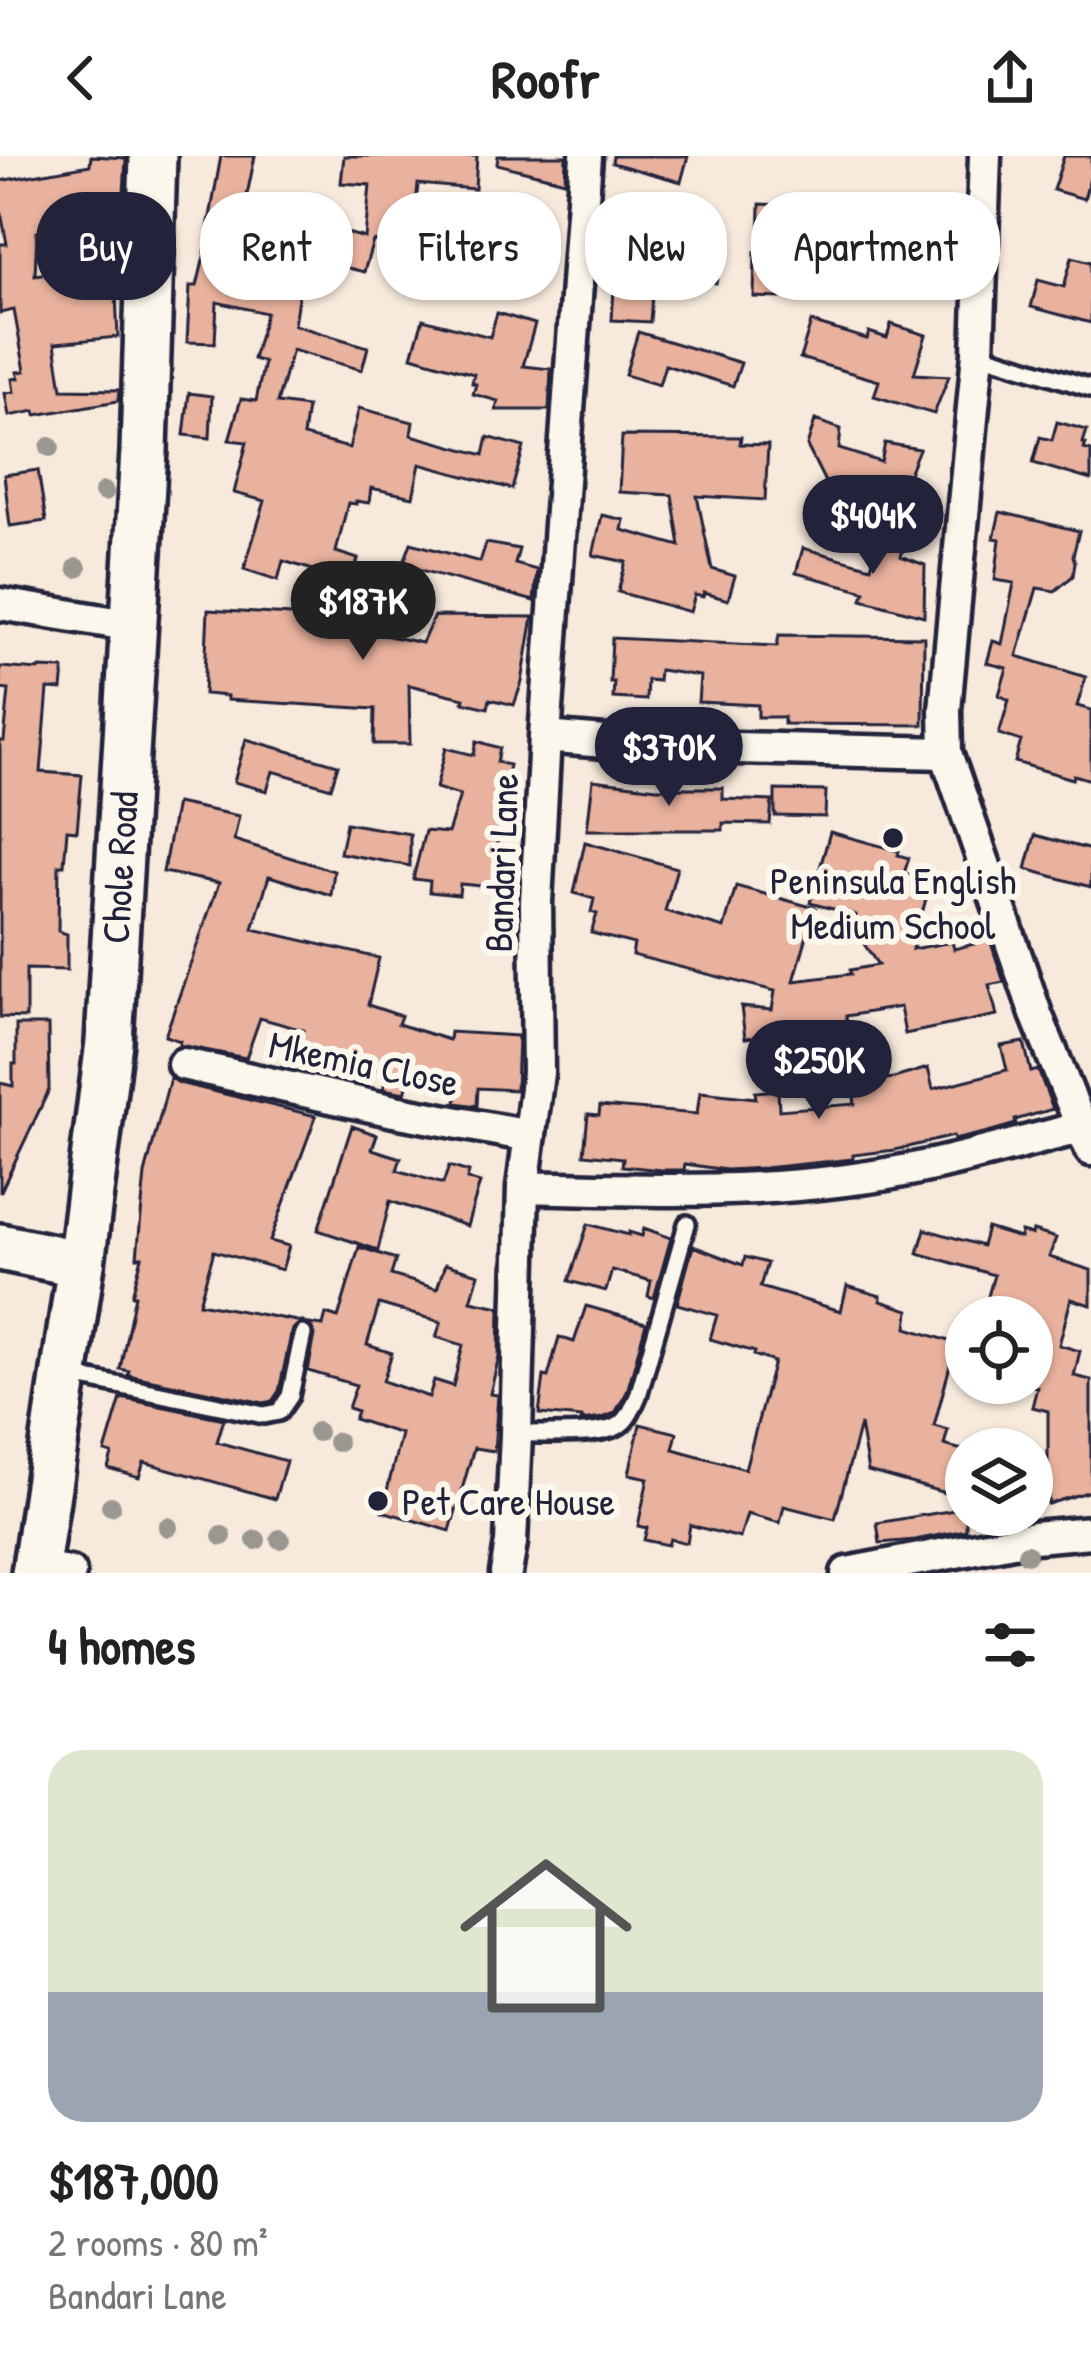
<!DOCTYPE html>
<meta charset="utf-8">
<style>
body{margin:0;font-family:"Patrick Hand",sans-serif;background:#f6f6f6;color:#222;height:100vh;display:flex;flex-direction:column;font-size:45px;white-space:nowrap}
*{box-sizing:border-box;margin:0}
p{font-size:39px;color:#767676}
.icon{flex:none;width:66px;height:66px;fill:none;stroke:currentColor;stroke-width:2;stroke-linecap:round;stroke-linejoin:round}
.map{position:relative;height:1417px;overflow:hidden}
.side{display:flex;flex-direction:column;background:#fff;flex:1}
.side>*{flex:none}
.hud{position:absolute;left:36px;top:36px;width:1020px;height:108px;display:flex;gap:24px}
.tools{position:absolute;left:945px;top:1140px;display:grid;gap:24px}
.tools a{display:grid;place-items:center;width:108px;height:108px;border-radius:50%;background:#fff;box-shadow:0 3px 9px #0004;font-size:60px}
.price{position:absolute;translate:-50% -102px;padding:0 27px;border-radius:42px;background:#22223b;color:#fff;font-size:39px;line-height:78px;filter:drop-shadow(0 3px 6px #0008)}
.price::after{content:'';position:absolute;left:50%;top:72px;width:36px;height:27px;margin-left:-18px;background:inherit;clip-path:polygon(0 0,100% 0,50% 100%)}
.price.current{background:#222;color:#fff}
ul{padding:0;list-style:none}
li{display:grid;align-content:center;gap:24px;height:636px;padding:0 48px}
li span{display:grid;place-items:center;height:372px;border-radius:36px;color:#555}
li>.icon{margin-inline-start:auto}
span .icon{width:216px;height:216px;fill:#fffc;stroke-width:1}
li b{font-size:51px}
h2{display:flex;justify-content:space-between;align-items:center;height:144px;padding:0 48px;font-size:51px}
.chip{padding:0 42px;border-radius:48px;background:#fff;box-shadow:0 3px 9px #0004;font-size:42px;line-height:108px}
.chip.current{background:#22223b;color:#fff}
header{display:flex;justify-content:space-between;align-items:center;height:156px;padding:0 48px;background:#fff;font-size:54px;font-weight:700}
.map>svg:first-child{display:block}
</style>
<header><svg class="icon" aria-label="back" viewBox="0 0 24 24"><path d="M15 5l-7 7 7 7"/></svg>Roofr<svg class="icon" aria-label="share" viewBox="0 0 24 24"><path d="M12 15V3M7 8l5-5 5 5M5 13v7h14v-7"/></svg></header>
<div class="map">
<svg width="1091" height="1417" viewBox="0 0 1091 1417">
<rect width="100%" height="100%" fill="#f7e9dc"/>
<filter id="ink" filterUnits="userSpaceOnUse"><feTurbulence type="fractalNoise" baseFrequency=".00833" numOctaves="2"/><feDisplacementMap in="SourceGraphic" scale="24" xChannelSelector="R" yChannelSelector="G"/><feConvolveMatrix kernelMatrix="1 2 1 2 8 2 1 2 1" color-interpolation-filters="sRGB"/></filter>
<g filter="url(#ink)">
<path fill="#e9b29e" stroke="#22223b" stroke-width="3" fill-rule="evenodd" d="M91 0 126 2 121 90 95 88 97 66 37 76 35 119 67 114 71 138 116 139 118 181 55 187 62 233 119 234 118 245 36 259 35 255 9 260 5 237 14 236 12 223 19 222 17 216 25 215 14 154 0 157V88H7L0 51V25L90 9Z
M221 0H255L245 49 365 82 370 29 341 27 344 0H477L475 33 418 28 414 67 494 90 499 71 532 80 520 122 418 93 419 89 373 85 364 116 304 101 294 169 368 191 362 214 292 194 277 247 307 251 303 280 349 292 359 252 413 266 411 279 484 299 488 281 524 291 512 333 420 308 413 341 371 332 369 347 356 345V348L348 347 336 396 358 403 347 444 325 438 330 419 283 405 278 424 244 413 265 345 234 337 247 286 229 284 241 243 256 245 264 206 253 203 266 157 217 146 215 187 187 186 190 130H197L208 84 206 83Z
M498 0H566L565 25 497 8Z
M613 0H688L681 26 612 7Z
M1064 0H1091V19L1084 43 1053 34Z
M760 48 783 49V63L874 88 878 72 932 87 921 128 848 107 844 122 781 104 780 142 754 141 755 96 759 97Z
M640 71 724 90 716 127 654 113 650 166 612 164 615 117 622 89 635 93Z
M1072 101 1091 106V167L1031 151 1038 124 1064 131Z
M497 157 535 168 523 210 551 213 549 254H496L498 245 473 238 476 228 472 227 474 218 412 200 423 163 490 181Z
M811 166 867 183 869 176 887 182 891 168 926 179 914 218 949 220 934 258 874 240 879 225 800 202Z
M638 176 741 207 733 230 665 209 659 229 625 219Z
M189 237 212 240 210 282 184 279Z
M815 264 841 273 839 293 881 306 885 287 919 293 894 354 881 361 872 356 867 344 827 330 807 290Z
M1057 266 1087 274 1083 287 1086 288 1084 293 1091 295V324L1033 307 1040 281 1052 284Z
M622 280 741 281 740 288 768 289 765 344 697 340 712 413 735 420 728 444 704 437 703 441 695 439 690 456 618 436 626 406 593 399 602 359 624 364 622 374 680 390 672 339 619 336Z
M38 314 46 365 10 370 4 319Z
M1000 356 1079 375 1073 400 1075 406 1073 420 1055 435 1037 432 1017 500 1086 521 1077 550 1091 554V624L1074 619 1073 623 1015 606 1021 585 999 578 1009 544 999 539 1007 512 987 507 993 485 1002 488 1014 427 995 424 1000 383 994 382Z
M411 387 480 406 486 387 519 393 515 408 537 414 534 445 403 409Z
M878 387 903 394 901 400 925 409 924 460 862 443 865 435 796 417 803 392 871 411Z
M208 454 376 464 375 477 422 487 434 460 533 461 522 526 514 549 490 543 488 552 463 546 464 542 409 529 410 588H374L375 553 227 544V540L204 538Z
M779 479 924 481 923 569 784 568V561H758V549L698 546 700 520 659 514 658 525 647 524 646 544 613 542 614 526H610L612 482 777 490Z
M0 511 39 514 40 512 64 513 62 534 48 533 41 616 82 619 77 675 67 674 64 709H59L58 775 67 778V814L26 813V862L0 861V585H4L9 534 0 533Z
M246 583 338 609 331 632 273 615 267 635 234 626Z
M477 585 500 592 497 606 509 609 505 629 516 632 497 688 492 731 460 728 459 739 429 736 430 725 413 723 425 675 448 677 460 639 436 632 446 592 474 599Z
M593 624 657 632H723V643L772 645 770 668 723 667V674H587Z
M775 634 826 635 825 661 775 660Z
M176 647 239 660 234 684 334 715 331 739 269 720 253 773 379 802 368 849 401 860 398 868 449 884 450 876 518 880 516 934 478 932 477 950 456 947 458 926 411 916 405 937 383 933 388 916 298 890 303 874 260 862 246 902 179 889 180 885 165 880 219 727 163 716Z
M346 667 410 678V710L340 697Z
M830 676 899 695 898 699 909 702 904 717 931 725 912 793 952 786 954 793 990 784 1004 826 989 829 997 859 905 878 900 851 846 860 850 892 818 895 816 874 745 882 741 851 772 854 775 835 632 799 634 788 591 777 597 758 591 756 594 743 574 737 585 686 677 712 665 755 724 772 736 730 815 752 794 825 851 818 850 814 878 809 862 785 885 772 855 763 856 759 810 747Z
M1035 679 1091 694V731L1026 713Z
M16 869H48L49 934 0 1037V927L13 930V908H16Z
M1024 886 1031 916 1038 914 1053 953 1015 964 1016 968 988 976 954 984 953 980 895 994 853 999V1003L764 1012 726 1014 685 1008 684 1014H662L622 1010 623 1002 584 998 588 958 599 959 600 950 697 958 700 936 756 942 755 936 778 934 779 954 855 948 852 927 894 922 928 912 933 933 1007 914 1001 890Z
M170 922 179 927 316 960 270 1085 289 1090 282 1114 214 1095 199 1147 302 1166 292 1174 279 1235 272 1245 264 1247 128 1219 129 1215 120 1213 135 1139H132L142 1101H137L145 1018Z
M352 970 377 979 372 993 401 1002 397 1014 443 1028 449 1010 469 1016 467 1023 480 1027 467 1070 390 1045 378 1094 318 1074Z
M588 1068 629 1079V1076L642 1080 644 1072 671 1082 654 1142 648 1140 651 1125 612 1114 606 1135 569 1125Z
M987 1072 1020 1082 1021 1076 1032 1079 1033 1075 1056 1082 1049 1101 1091 1114V1149L1071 1143 1059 1189 1080 1195 1074 1220 1091 1224V1335L1048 1348V1255L1032 1251 1037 1231 1032 1230V1161H982L994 1119 918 1097 925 1073 982 1090Z
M693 1090 743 1109 745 1101 767 1107 760 1131 841 1155 847 1130 881 1140V1145L909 1154 907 1172 956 1187 934 1270 948 1274 944 1289 966 1295V1343L868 1315 860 1269 835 1363 784 1350 780 1367 747 1358 740 1382 690 1369 687 1387 670 1383 668 1389 644 1384 647 1372 638 1370 648 1322 629 1318 640 1268 677 1277 673 1293 745 1313 774 1206 754 1199 755 1196 710 1183 717 1159 677 1148Z
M359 1091 396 1103 391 1119 437 1133 445 1108 479 1118 471 1145 500 1151 499 1200 490 1238 498 1239 494 1295 474 1292 450 1375 382 1355 401 1278 354 1263 357 1255 348 1252 356 1229 308 1215 315 1179 309 1168 323 1170 326 1158 338 1162ZM379 1148 441 1166 436 1181 463 1189 453 1230 434 1224 429 1241 383 1225 392 1197 367 1189Z
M586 1150 646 1167 627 1236 615 1257 603 1262 581 1265 582 1262 539 1258 544 1220 548 1221 559 1181 574 1186Z
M121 1242 224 1263 217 1286 286 1305 275 1343 144 1306 139 1321 108 1312 112 1298 105 1296Z
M966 1352V1374L915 1384 880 1387 877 1367Z"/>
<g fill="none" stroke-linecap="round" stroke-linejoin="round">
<defs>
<path id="lane" d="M978 197 1091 232
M68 1219 264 1259 279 1256 290 1240 303 1178
M516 1278C542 1277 593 1281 616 1271 628 1266 633 1251 638 1240L687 1068"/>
<path id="street" d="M985 0 978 197 945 554 946 597 1036 858 1091 994
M0 448 134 470
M545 581 652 590 946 597
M183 908 394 955 530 980
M523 1031C630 1034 739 1038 846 1024 925 1015 1003 991 1080 972
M36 1412 70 1417
M506 1417 511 1387 516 1278 523 1031 538 917 536 746 545 581 586 0
M847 1417 1034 1381 1091 1376"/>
<g id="secondary">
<path d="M0 1091 81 1108"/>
<path id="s1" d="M35 1417 81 1108 109 886 144 295 153 0"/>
</g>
</defs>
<use href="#lane" stroke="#22223b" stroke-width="24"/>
<use href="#street" stroke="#22223b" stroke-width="39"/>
<use href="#secondary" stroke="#22223b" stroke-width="54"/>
<use href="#lane" stroke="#fbf7ec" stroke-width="15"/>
<use href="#street" stroke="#fbf7ec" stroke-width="30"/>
<use href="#secondary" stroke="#fbf7ec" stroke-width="45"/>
</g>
<g fill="#9a9690">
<circle cx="50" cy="291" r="10"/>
<circle cx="104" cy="336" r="10"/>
<circle cx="77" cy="412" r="10"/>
<circle cx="317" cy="1276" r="10"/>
<circle cx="337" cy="1286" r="10"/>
<circle cx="111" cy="1350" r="10"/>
<circle cx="168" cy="1371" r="10"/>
<circle cx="222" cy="1380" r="10"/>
<circle cx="280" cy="1383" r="10"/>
<circle cx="256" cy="1384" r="10"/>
<circle cx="1027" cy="1398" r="10"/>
</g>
</g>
<g fill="#22223b" stroke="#fbf7ec" stroke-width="4.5">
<circle cx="893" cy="682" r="12"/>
<circle cx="378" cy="1345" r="12"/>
</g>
<g text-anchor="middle" stroke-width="12" stroke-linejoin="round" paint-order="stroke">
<g font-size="39" fill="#22223b" stroke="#fbf7ec">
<text transform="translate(501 707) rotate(-88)" y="14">Bandari Lane</text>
<text dy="14" stroke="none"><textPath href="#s1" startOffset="711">Chole Road</textPath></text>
<text transform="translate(364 907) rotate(12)" y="14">Mkemia Close</text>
</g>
<g font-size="39" fill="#22223b" stroke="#fbf7ec">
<text x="893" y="738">Peninsula English<tspan x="893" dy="45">Medium School</tspan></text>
<text x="402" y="1359" text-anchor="start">Pet Care House</text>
</g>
</g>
</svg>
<div class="tools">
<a><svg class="icon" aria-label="locate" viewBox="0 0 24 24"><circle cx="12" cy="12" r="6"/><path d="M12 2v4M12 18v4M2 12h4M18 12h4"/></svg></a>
<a><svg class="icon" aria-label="layers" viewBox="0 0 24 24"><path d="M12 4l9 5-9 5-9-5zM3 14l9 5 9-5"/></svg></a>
</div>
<b class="price" style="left:873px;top:421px">$404K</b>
<b class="price current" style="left:363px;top:507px">$187K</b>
<b class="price" style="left:669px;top:653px">$370K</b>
<b class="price" style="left:819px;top:966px">$250K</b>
<div class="hud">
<a class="chip current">Buy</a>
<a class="chip">Rent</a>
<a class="chip">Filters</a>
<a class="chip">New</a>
<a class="chip">Apartment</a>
</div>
</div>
<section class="side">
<h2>4 homes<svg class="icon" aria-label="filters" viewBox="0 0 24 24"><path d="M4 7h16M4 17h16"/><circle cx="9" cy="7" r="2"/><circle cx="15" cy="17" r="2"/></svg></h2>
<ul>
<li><span style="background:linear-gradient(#dfe7d0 65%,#9aa5b1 0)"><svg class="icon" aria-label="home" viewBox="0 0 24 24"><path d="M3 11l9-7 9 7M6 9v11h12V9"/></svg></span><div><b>$187,000</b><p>2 rooms · 80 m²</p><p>Bandari Lane</p></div></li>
</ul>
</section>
